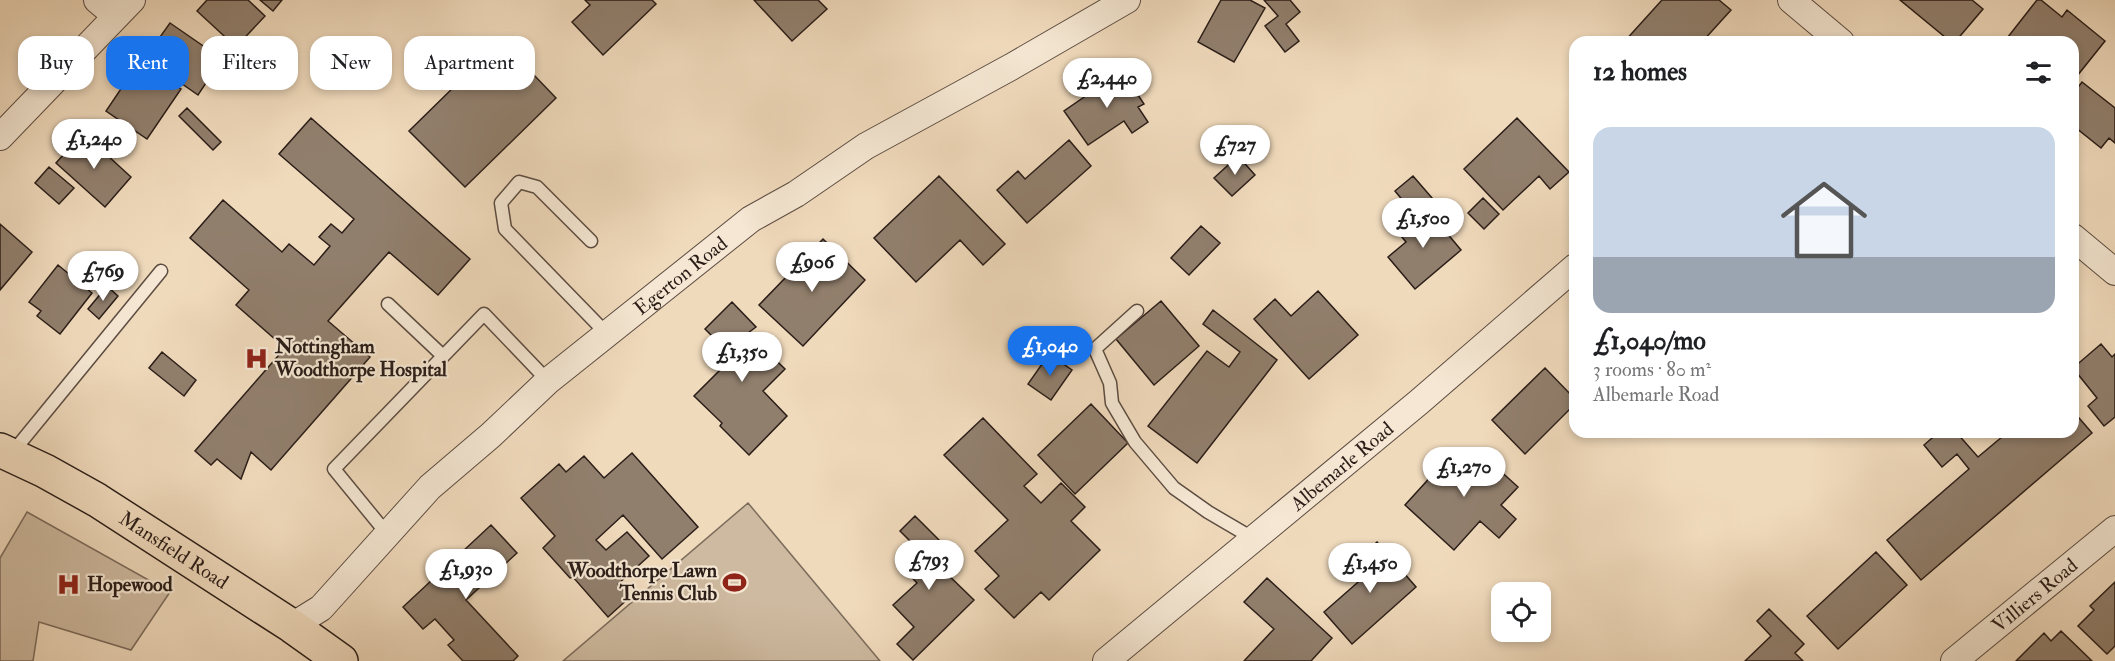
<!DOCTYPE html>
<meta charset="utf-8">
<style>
body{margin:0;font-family:"IM FELL Double Pica",serif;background:#f6f6f6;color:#202124;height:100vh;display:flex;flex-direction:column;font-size:22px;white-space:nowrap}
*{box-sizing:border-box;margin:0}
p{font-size:20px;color:#757577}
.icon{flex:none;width:33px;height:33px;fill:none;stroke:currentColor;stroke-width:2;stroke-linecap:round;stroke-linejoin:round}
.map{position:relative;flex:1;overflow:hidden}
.drawer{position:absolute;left:1569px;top:36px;width:510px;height:402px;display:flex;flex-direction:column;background:#fff;border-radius:18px;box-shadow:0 3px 9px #0003}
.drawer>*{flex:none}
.top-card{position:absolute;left:18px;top:36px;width:570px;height:54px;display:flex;gap:12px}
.buttons{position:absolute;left:1491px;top:582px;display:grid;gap:12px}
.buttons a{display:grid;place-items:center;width:60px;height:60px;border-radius:12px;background:#fff;box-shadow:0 3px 9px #0003;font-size:30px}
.price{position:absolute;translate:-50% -51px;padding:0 14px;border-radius:21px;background:#fff;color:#222;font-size:20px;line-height:39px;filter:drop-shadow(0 2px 3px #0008)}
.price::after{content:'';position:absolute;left:50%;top:36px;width:18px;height:14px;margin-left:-9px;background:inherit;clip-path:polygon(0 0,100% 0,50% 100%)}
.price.on{background:#1a73e8;color:#fff}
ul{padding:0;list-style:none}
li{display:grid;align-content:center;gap:12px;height:318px;padding:0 24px}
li+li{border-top:2px solid #e0e0e0}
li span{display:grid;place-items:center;height:186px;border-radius:18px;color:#555}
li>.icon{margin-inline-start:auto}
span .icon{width:108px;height:108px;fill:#fffc;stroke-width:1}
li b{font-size:26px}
h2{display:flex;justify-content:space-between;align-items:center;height:72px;padding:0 24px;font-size:26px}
.tag{padding:0 21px;border-radius:18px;background:#fff;box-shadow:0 3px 9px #0003;font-size:21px;line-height:54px}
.tag.on{background:#1a73e8;color:#fff}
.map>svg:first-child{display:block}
</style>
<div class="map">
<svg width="2115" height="661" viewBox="0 0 2115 661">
<rect width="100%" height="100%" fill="#f0dabc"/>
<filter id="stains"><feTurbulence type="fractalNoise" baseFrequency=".00333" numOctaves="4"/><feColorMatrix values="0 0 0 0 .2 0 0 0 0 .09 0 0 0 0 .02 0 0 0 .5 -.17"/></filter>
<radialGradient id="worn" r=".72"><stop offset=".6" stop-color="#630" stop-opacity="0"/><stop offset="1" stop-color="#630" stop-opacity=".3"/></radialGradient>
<path fill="#cebaa0" stroke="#7c6c5c" stroke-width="1.5" d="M748 503 880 661H563Z
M27 512 170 592 131 650 39 622 33 661H0V558Z"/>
<path fill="#917f6d" stroke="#2a1d18" stroke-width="1.5" d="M207 0H248L265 16 236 47 197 11Z
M260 0H282L273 11Z
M585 0H652L656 4 603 55 572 22 590 5Z
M754 0H818L827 9 792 41Z
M1221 0H1250L1265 8 1234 62 1198 42Z
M1264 0H1290L1300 12 1286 24 1299 41 1285 52 1265 26 1278 16Z
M1662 0H1719L1731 10 1702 42H1624Z
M1900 0H1972L1983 9 1955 42H1951Z
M2037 0H2041L2062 17 2067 10 2105 41 2073 81V42H2004Z
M170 23 222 59 198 95 145 58Z
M507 47 556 98 465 187 409 131 460 81 466 87Z
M151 69 181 89 147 139 106 111 129 77 140 84Z
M1122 71 1144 104 1138 107 1148 122 1132 133 1124 121 1088 145 1064 111Z
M2082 82 2115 108V143L2109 138 2101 148 2076 128 2073 131V94Z
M187 108 221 142 213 150 179 116Z
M311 118 470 259 438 295 389 252 328 321 370 357 271 470 251 452 241 479 217 459 211 465 195 451 285 348 236 305 249 290 190 238 223 200 282 252 289 244 314 265 330 246 319 237 331 224 342 233 354 219 279 154Z
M1517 118 1569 172 1550 189 1539 176 1503 210 1464 169Z
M83 133 131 177 105 207 56 163Z
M1069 140 1091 166 1027 223 997 190 1018 171 1025 179Z
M1238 156 1255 175 1232 196 1214 178Z
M49 167 74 188 59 204 35 183Z
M939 176 1005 244 983 265 960 240 916 282 874 238Z
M1413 176 1432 198 1414 214 1395 191Z
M1483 198 1499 214 1484 229 1468 213Z
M1425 207 1461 250 1415 289 1388 257 1406 242 1397 231Z
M0 224 32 252 0 290Z
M1201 226 1220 243 1189 275 1171 258Z
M823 239 865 280 803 346 759 305Z
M58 265 92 293 60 334 37 316 41 311 29 302Z
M107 286 118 296 99 319 88 309Z
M1318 291 1358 335 1309 379 1254 319 1275 299 1291 316Z
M1161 301 1199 346 1154 385 1116 339Z
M732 302 756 327 748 333 785 369 763 391 787 416 749 455 720 426 722 423 694 396 733 357 705 329Z
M1213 310 1277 360 1197 463 1148 426 1207 351 1229 367 1240 352 1203 324Z
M2101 344 2112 357 2115 354V417L2104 426 2088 406 2097 398 2073 368Z
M162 352 196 380 184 396 149 368Z
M1049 354 1072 370 1051 400 1028 384Z
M1545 368 1575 399V404L1525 454 1492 420Z
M1091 404 1128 443 1075 494 1038 455Z
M2073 411 2092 433 1921 580 1887 540 1969 469 1957 454 1942 467 1924 445 1939 432H1956L1978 457 2008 432 2011 437 2016 432H2073Z
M983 418 1037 474 1024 486 1041 503 1061 483 1085 507 1071 521 1100 550 1049 600 1041 592 1014 618 985 589 999 576 975 551 1008 520 944 455Z
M1475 448 1518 487 1501 505 1516 519 1499 538 1480 521 1454 550 1405 505 1455 450 1465 459Z
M632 453 698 527 662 559 623 515 596 540 606 550 627 532 649 556 618 584 630 597 608 617 573 577 570 578 543 548 555 536 521 498 559 464 566 472 584 456 604 478Z
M915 516 953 554 940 567 974 600 913 660 897 644 914 627 893 605 917 583 903 568 920 551 900 531Z
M491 525 517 553 466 600 518 656 513 661H463L448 645 454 640 435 619 423 629 403 607Z
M1377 542 1416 587 1352 644 1324 612 1365 576 1353 563Z
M1876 552 1907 585 1838 649 1807 616Z
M1267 578 1332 638 1311 661H1244L1274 629 1244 602Z
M2115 582V646L2107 654 2078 626 2094 610 2090 606Z
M1769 609 1804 644 1795 653 1803 661H1745L1771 636 1757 621Z
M2061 631 2092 661H2016L2044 633 2051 641Z"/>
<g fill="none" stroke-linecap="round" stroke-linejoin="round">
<defs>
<path id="service" d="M591 241 537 187 519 182 501 203 505 229 607 334
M388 304 443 356
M1137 311 1095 349 1110 383 1112 403 1135 442 1174 488 1208 512 1254 539
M12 453 161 271
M388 535 334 469 484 314 548 381"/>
<g id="minor">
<path d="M97 0 116 16"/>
<path d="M1791 0 1841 42"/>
<path d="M0 137 132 0"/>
<path d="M2073 237 2115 272"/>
<path id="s1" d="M292 626 321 608 430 487 491 435 548 381 751 219 796 194 866 146 1011 67 1127 0"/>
<path id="s2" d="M1106 661 1419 402 1575 267"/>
<path id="s3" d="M1954 661 2115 529"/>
</g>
<g id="trunk">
<path id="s4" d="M0 450 45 471 97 500 292 626 341 661"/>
</g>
</defs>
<use href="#service" stroke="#5c4c41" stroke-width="15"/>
<use href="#minor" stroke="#5c4c41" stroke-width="28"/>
<use href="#trunk" stroke="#2a1d18" stroke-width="36"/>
<use href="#service" stroke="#f5e7d3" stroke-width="12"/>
<use href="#minor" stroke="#f5e7d3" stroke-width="26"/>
<use href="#trunk" stroke="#f0dabc" stroke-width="33"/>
</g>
<defs>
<symbol id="hospital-bare" viewBox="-9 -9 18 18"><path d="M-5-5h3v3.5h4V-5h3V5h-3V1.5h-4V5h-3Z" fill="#8f2418" stroke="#f5e7d3" stroke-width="2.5" paint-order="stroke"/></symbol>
<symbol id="stadium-bare" viewBox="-9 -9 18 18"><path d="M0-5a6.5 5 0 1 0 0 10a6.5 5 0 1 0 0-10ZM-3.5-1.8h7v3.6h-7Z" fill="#8f2418" stroke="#f5e7d3" stroke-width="2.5" paint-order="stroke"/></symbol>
</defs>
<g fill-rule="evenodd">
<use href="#hospital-bare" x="240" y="342" width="33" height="33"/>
<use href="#stadium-bare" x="718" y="566" width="33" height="33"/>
<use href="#hospital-bare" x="52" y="568" width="33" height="33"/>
</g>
<g text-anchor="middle" stroke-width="4.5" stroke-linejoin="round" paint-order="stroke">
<g font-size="20" fill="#2a1d18" stroke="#f5e7d3">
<text dy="7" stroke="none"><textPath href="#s1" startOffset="525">Egerton Road</textPath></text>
<text dy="7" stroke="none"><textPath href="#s2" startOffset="306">Albemarle Road</textPath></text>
<text dy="7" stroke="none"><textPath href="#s4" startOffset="201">Mansfield Road</textPath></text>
<text dy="7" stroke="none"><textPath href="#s3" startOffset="104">Villiers Road</textPath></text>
</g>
<g font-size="20" font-weight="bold" fill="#2a1d18" stroke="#f5e7d3" text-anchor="start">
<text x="275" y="353">Nottingham<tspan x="275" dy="23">Woodthorpe Hospital</tspan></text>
<text x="717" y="577" text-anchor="end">Woodthorpe Lawn<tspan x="717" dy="23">Tennis Club</tspan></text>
<text x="87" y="591">Hopewood</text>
</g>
</g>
<rect width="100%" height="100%" filter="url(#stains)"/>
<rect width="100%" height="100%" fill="url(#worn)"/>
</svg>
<div class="buttons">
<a><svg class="icon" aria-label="locate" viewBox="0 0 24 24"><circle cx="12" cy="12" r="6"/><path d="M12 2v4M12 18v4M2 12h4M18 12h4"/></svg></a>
</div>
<b class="price" style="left:1107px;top:109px">£2,440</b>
<b class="price" style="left:94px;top:170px">£1,240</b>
<b class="price" style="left:1235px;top:176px">£727</b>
<b class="price" style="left:1423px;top:249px">£1,500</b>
<b class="price" style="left:812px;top:293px">£906</b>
<b class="price" style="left:103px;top:302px">£769</b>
<b class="price on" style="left:1050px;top:377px">£1,040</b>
<b class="price" style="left:742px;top:383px">£1,350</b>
<b class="price" style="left:1464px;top:498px">£1,270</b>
<b class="price" style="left:929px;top:591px">£793</b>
<b class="price" style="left:1370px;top:594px">£1,450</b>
<b class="price" style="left:466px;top:600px">£1,930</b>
<div class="top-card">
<a class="tag">Buy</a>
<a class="tag on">Rent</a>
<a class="tag">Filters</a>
<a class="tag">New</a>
<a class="tag">Apartment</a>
</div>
<section class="drawer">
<h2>12 homes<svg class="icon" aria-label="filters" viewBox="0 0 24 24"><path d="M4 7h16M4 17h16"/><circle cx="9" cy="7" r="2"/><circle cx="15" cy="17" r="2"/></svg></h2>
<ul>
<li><span style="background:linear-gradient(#c9d6e8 70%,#9aa5b1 0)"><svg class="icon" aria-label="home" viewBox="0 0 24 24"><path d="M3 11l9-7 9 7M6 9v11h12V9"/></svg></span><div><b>£1,040/mo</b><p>3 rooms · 80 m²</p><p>Albemarle Road</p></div></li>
</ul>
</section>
</div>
